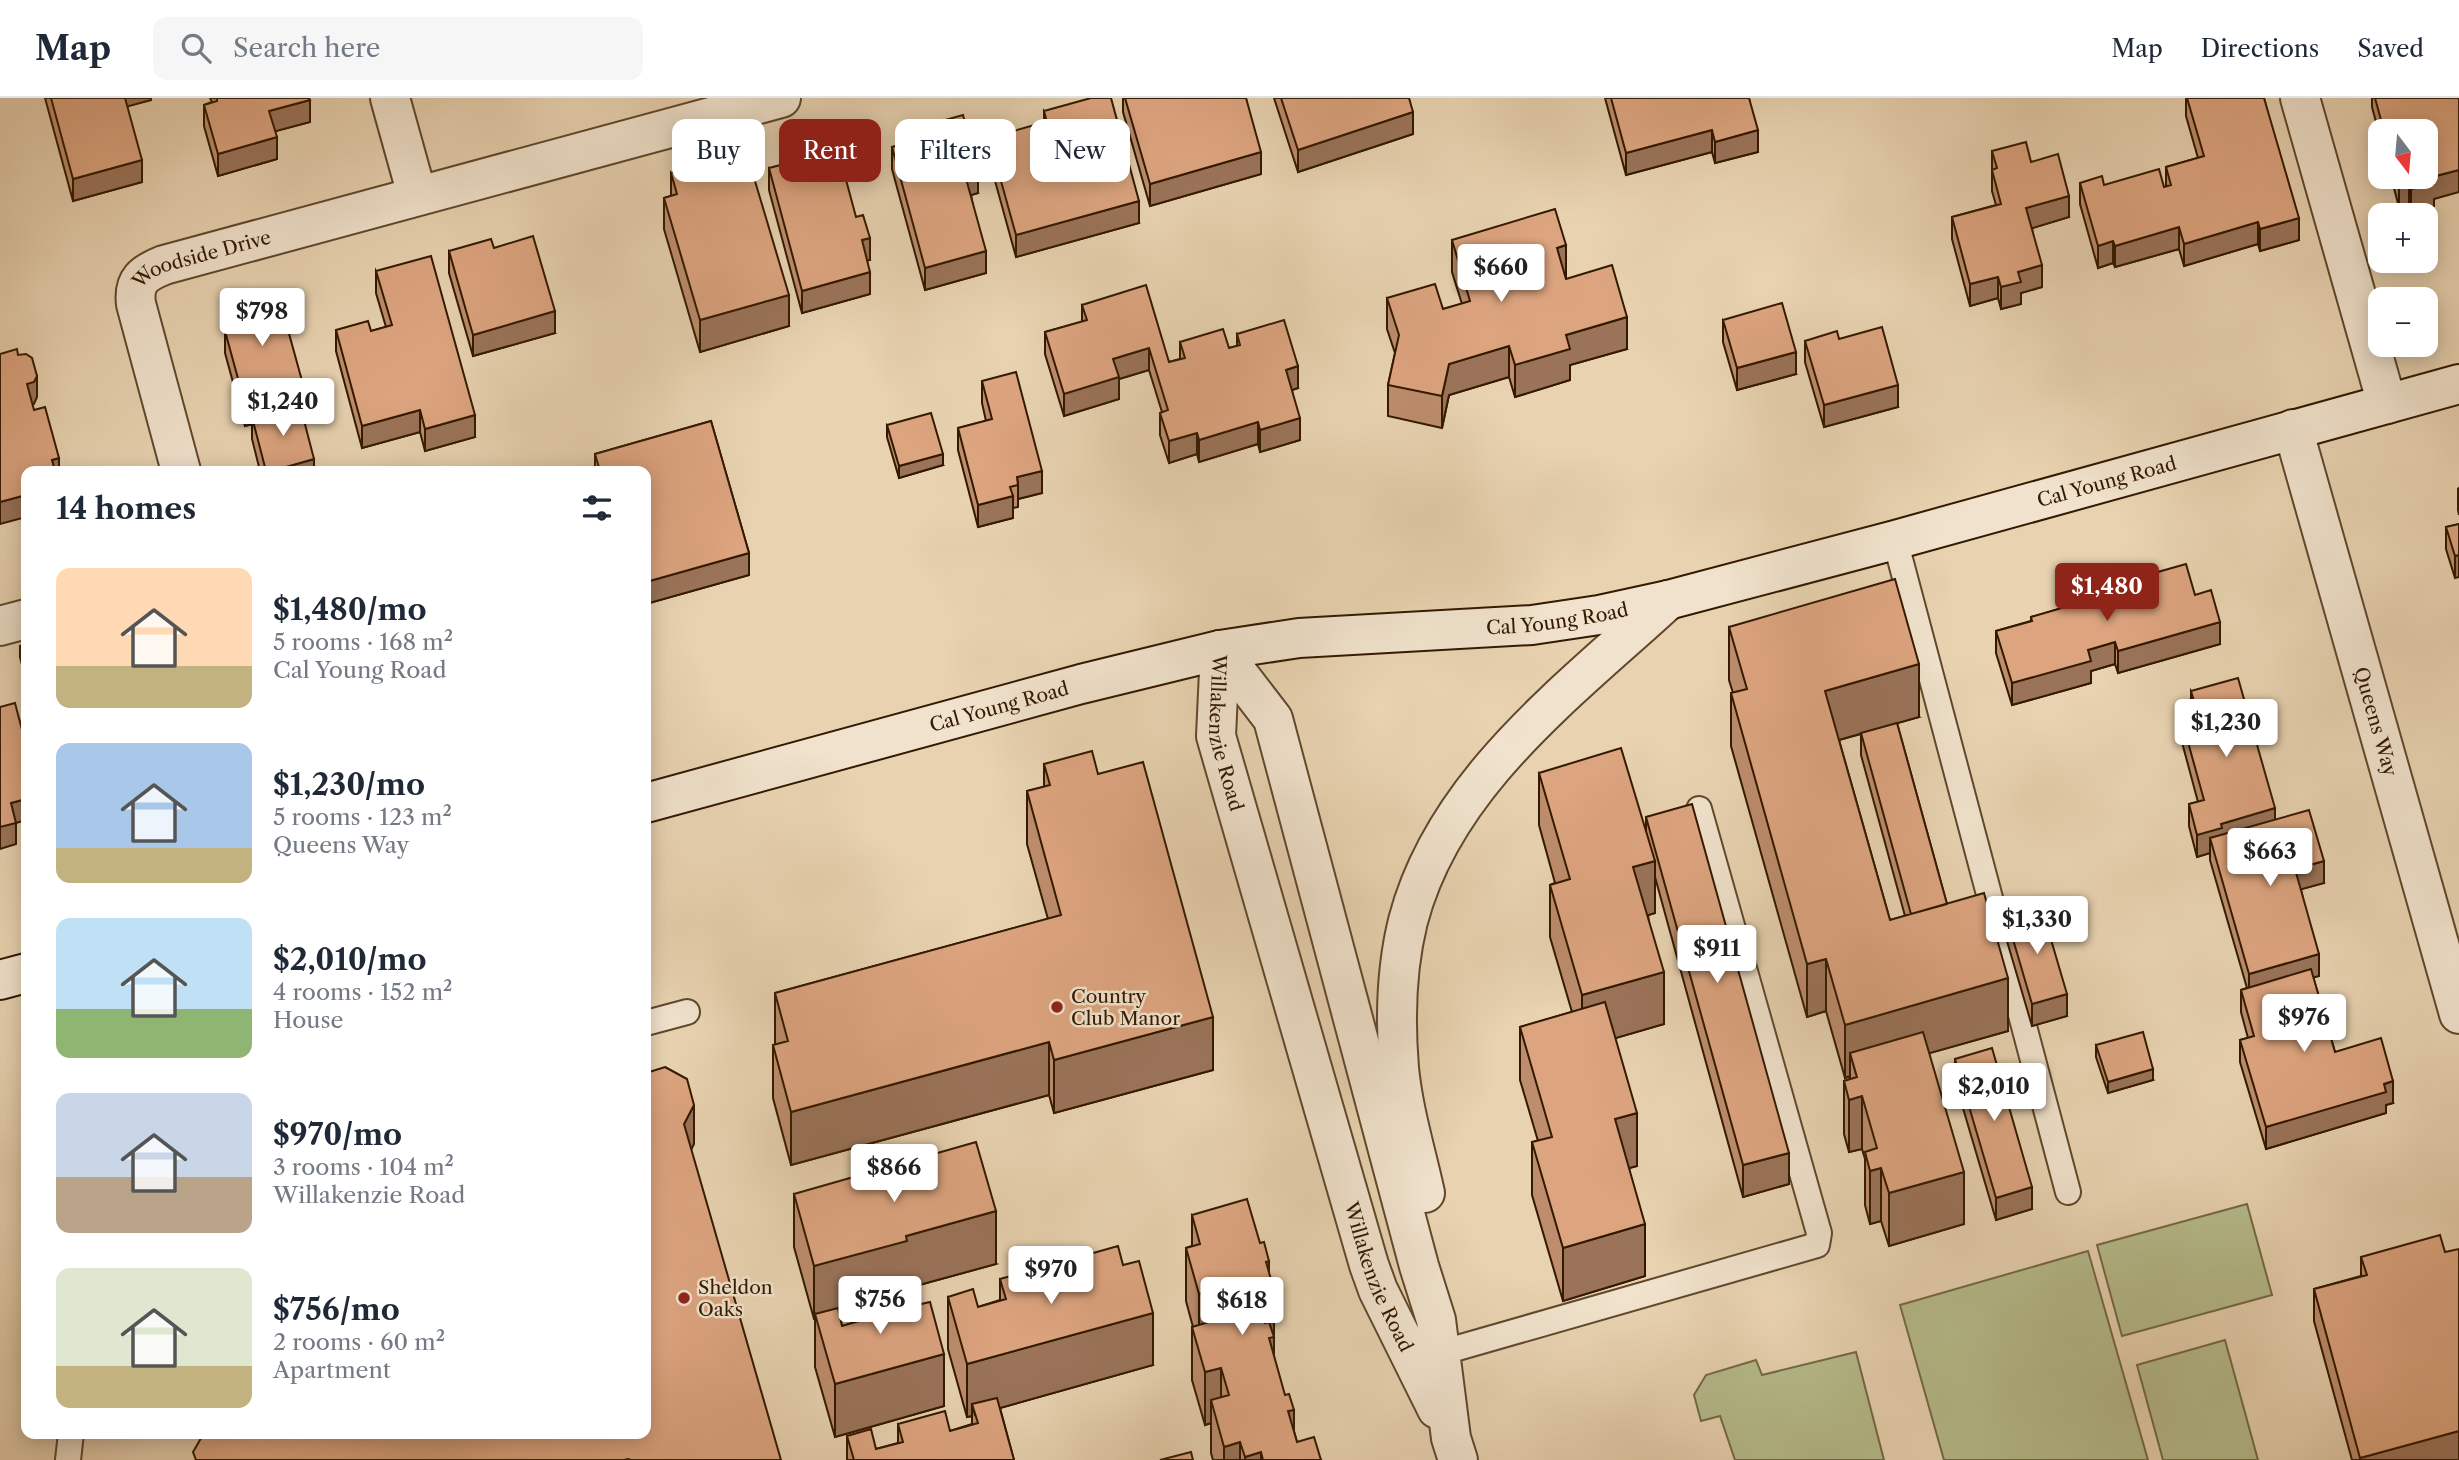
<!DOCTYPE html>
<meta charset="utf-8">
<style>
body{margin:0;font-family:"Libre Caslon Text",serif;background:#f6f6f7;color:#1f2937;height:100vh;display:flex;flex-direction:column;font-size:26px;white-space:nowrap}
*{box-sizing:border-box;margin:0}
p{font-size:23px;color:#747a83}
.icon{flex:none;width:38px;height:38px;fill:none;stroke:currentColor;stroke-width:2;stroke-linecap:round;stroke-linejoin:round}
.map{position:relative;flex:1;overflow:hidden}
.side{position:absolute;left:21px;top:368px;width:630px;height:973px;display:flex;flex-direction:column;background:#fff;border-radius:14px;box-shadow:0 4px 18px #0003}
.side>*{flex:none}
.top-card{position:absolute;left:672px;top:21px;width:665px;height:63px;display:flex;gap:14px}
.needle{width:46px;rotate:164deg}
.fabs{position:absolute;left:2368px;top:21px;display:grid;gap:14px}
.fabs a{display:grid;place-items:center;width:70px;height:70px;border-radius:14px;background:#fff;box-shadow:0 4px 18px #0003;font-size:35px}
.price{position:absolute;translate:-50% -60px;padding:0 16px;border-radius:7px;background:#fff;color:#222;font-size:23px;line-height:46px;filter:drop-shadow(0 2px 4px #0008)}
.price::after{content:'';position:absolute;left:50%;top:42px;width:21px;height:16px;margin-left:-10px;background:inherit;clip-path:polygon(0 0,100% 0,50% 100%)}
.price.active{background:#8f2418;color:#fff}
ul{padding:0;list-style:none}
li{display:flex;align-items:center;gap:21px;height:175px;padding:0 35px}
li span{display:grid;place-items:center;flex:none;width:196px;height:140px;border-radius:14px;color:#555}
li>.icon{margin-inline-start:auto}
span .icon{width:84px;height:84px;fill:#fffc;stroke-width:1}
li b{font-size:30px}
h2{display:flex;justify-content:space-between;align-items:center;height:84px;padding:0 35px;font-size:30px}
.pill{padding:0 24px;border-radius:14px;background:#fff;box-shadow:0 4px 18px #0003;font-size:24px;line-height:63px}
.pill.active{background:#8f2418;color:#fff}
header{display:flex;align-items:center;gap:42px;box-sizing:border-box;height:98px;padding:0 35px;background:#fff;border-bottom:2px solid #e0e1e3}
header strong{font-size:33px}
nav{display:flex;gap:38px;margin-inline-start:auto;font-size:24px}
.search{width:490px;height:63px;background:#f6f6f7;display:flex;align-items:center;gap:18px;box-sizing:border-box;padding:0 24px;border-radius:14px;color:#747a83;font-size:26px}
.map>svg:first-child{display:block}
</style>
<header>
<strong>Map</strong>
<div class="search"><svg class="icon" aria-label="search" viewBox="0 0 24 24"><circle cx="10" cy="10" r="6"/><path d="M15 15l6 6"/></svg>Search here</div>
<nav><a>Map</a><a>Directions</a><a>Saved</a></nav>
</header>
<div class="map">
<svg width="2459" height="1362" viewBox="0 0 2459 1362">
<rect width="100%" height="100%" fill="#e8d2b0"/>
<filter id="stains"><feTurbulence type="fractalNoise" baseFrequency=".00286" numOctaves="4"/><feColorMatrix values="0 0 0 0 .2 0 0 0 0 .09 0 0 0 0 .02 0 0 0 .5 -.17"/></filter>
<radialGradient id="worn" r=".72"><stop offset=".6" stop-color="#630" stop-opacity="0"/><stop offset="1" stop-color="#630" stop-opacity=".3"/></radialGradient>
<path fill="#b6bb8b" stroke="#746a46" stroke-width="2" d="M2247 1106 2272 1197 2122 1238 2097 1147Z
M2088 1153 2148 1362H1944L1900 1207Z
M2225 1242 2258 1362H2163L2137 1267Z
M1856 1254 1884 1362H1735L1720 1318 1701 1323 1694 1297 1706 1277 1756 1262 1762 1277Z"/>
<g fill="none" stroke-linecap="round" stroke-linejoin="round">
<defs>
<path id="service" d="M1895 442 2068 1094
M646 925 687 914
M1440 1255 1817 1147 1819 1135 1699 711
M68 1362 71 1335"/>
<g id="minor">
<path d="M390 0 417 97"/>
<path d="M2300 0 2387 306"/>
<path id="s1" d="M2293 331 2459 916"/>
<path id="s2" d="M181 373 136 206C133 182 144 175 164 167L781 0"/>
<path d="M0 528 26 521"/>
</g>
<g id="tertiary">
<path d="M1220 552 1273 621 1419 1168 1436 1222 1451 1340 1458 1362"/>
<path id="s3" d="M1220 552 1216 638 1369 1167 1378 1192 1437 1311"/>
<path d="M1425 1095C1416 1054 1403 1012 1399 970 1395 921 1396 871 1408 823 1444 685 1568 594 1668 502"/>
</g>
<g id="secondary">
<path id="s4" d="M646 705 1081 586 1220 552 1299 540 1532 527 1599 517 1668 502 1895 442 2459 286"/>
<path d="M0 882 26 875"/>
</g>
</defs>
<use href="#service" stroke="#60472c" stroke-width="28"/>
<use href="#minor" stroke="#60472c" stroke-width="42"/>
<use href="#tertiary" stroke="#60472c" stroke-width="42"/>
<use href="#secondary" stroke="#331900" stroke-width="42"/>
<use href="#service" stroke="#f0e2cc" stroke-width="24"/>
<use href="#minor" stroke="#f0e2cc" stroke-width="38"/>
<use href="#tertiary" stroke="#f0e2cc" stroke-width="38"/>
<use href="#secondary" stroke="#f0e2cc" stroke-width="38"/>
</g>
<path fill="#bd8d6d" stroke="#331900" stroke-width="2" fill-rule="evenodd" d="M45 0H151V2L127 8 142 84 73 103Z
M210 0H309L310 24 275 33 277 61 218 78 204 28V7L212 4Z
M1123 0H1246L1261 76 1150 108 1123 14Z
M1274 0H1409L1413 36 1298 74Z
M1605 0H1749L1758 54 1715 65 1712 54 1626 77Z
M2186 0H2264L2299 142 2260 153 2258 146 2184 168 2179 151 2115 169 2113 165 2098 170 2080 106V85L2104 87 2166 89V69L2198 60 2186 18Z
M2372 0H2459L2434 101V108L2411 113 2409 107 2399 109 2391 79H2426V33H2380V39L2372 9Z
M1044 13 1139 125 1016 159 989 61V40L1050 68 1053 67 1044 35Z
M910 32 978 95 971 97 986 175 925 192 892 71V49L910 44Z
M1992 53 2031 64 2069 119 2032 130 2042 189 2021 195V206L2001 211 1998 200 1970 208 1952 141V119L1996 107 1992 93Z
M769 70 856 119 870 162H867L870 196 802 215 769 92Z
M671 75 789 228 700 254 664 131V100L671 98Z
M1452 142 1566 178V181L1627 251 1570 267V282L1515 299 1509 279 1449 297 1442 330 1388 318V287L1395 255 1387 231V200L1443 211 1462 206 1452 174Z
M449 153 555 235 473 258 449 175Z
M376 173 475 339 425 353 420 334 362 350 336 253V232L371 233 386 229 376 195Z
M226 205 304 312H301L314 373H260L252 341V326L245 328 225 255V233L228 232 226 227Z
M1082 207 1169 264 1180 261V244L1229 250 1237 248V236L1298 290 1292 292 1300 342 1260 354 1258 346 1199 364 1197 356 1169 365 1160 337V315L1162 314 1149 272 1119 281V301L1064 318 1045 256V234L1082 224Z
M1723 222 1796 276 1737 292 1723 244Z
M1839 241 1898 309 1824 329 1805 264V243Z
M982 283 1042 395 1018 401V409L1013 410V420L978 429 958 352V330L986 323 982 305Z
M711 323 749 455V477L646 506V373H595V356Z
M887 327 943 367 899 380 887 339Z
M2459 390V417L2458 412V391Z
M2459 426 2455 480 2446 451V429Z
M2087 494 2195 497 2220 546 2118 575 2115 566 2091 573V585L2012 607 1996 555V533L2031 523V519L2087 503Z
M1729 529 1919 619 1897 625 1947 806 2008 933 1929 955 1964 1126 1889 1148 1881 1123 1870 1126 1865 1107V1061L1862 1051 1849 1054 1844 1036V983L1850 981V978L1845 980 1826 913 1807 919 1731 648V595H1733L1729 582ZM1861 636V657L1905 818 1890 822 1839 642Z
M26 546V582L20 559V548Z
M2191 593 2275 721 2324 785 2301 791 2319 878 2313 879 2335 954 2393 1005 2386 1007V1015L2266 1051 2240 964V942L2248 940 2241 914V892L2247 890 2210 762V755L2197 759 2189 728V706L2198 704 2183 648V626L2193 623 2191 615Z
M1044 666 1098 676 1213 972 1054 1015 1049 997 791 1067 773 1000V947H775V895L1048 821 1027 746V693L1044 689Z
M1539 675 1646 735V719L1789 1086 1743 1099 1655 779V815L1648 817 1664 926 1615 940 1637 1068 1629 1070 1645 1178 1563 1203 1532 1097V1044L1538 1043 1520 982V929L1572 914 1550 839V787L1555 785 1539 727Z
M2007 821 2067 918 2032 928 2007 843Z
M2096 947 2153 982 2108 995 2096 959Z
M1955 961 2032 1111 1996 1122 1955 983Z
M794 1096 996 1166 912 1189 944 1308 835 1339 815 1269V1221H814L794 1149ZM864 1208V1222L842 1228 839 1214Z
M1192 1117 1269 1177 1274 1192V1259L1294 1333 1297 1344 1321 1362H1213L1211 1355V1325L1205 1327 1192 1282V1229H1193L1186 1203V1150L1192 1148Z
M2361 1159 2459 1362H2352L2314 1223V1191L2361 1178Z
M1072 1161 1153 1267 1000 1310 1014 1362H847V1338L876 1351 898 1345V1326L950 1333 972 1326V1318L967 1319 948 1251V1199L978 1209 1000 1202V1181L1044 1189 1072 1181Z"/>
<path fill="#9a7359" stroke="#331900" stroke-width="2" d="M122 0H151V2L122 10Z
M310 2V24L269 35V13Z
M1413 14V36L1298 74V52Z
M1712 32V54L1626 77V55Z
M1758 32V54L1715 65V44Z
M277 39V61L218 78V56Z
M1261 54V76L1150 108V86Z
M142 62V84L73 103V81Z
M2459 72V94L2434 101V108L2411 113V91L2432 79Z
M978 73V95L965 99V77Z
M2409 85V107L2399 109V87Z
M2069 98V119L2026 132V110Z
M1139 103V125L1016 159V137Z
M2299 120V142L2260 153V131Z
M2258 124V146L2184 168V146Z
M2179 129V151L2115 169V148Z
M870 140V162L862 164V142Z
M2113 143V165L2098 170V148Z
M1566 147V178L1557 182V150Z
M986 153V175L925 192V170Z
M2042 167V189L2021 195V206L2001 211V189L2018 174Z
M870 174V196L802 215V193Z
M1998 179V200L1970 208V186Z
M789 197V228L700 254V222Z
M555 213V235L473 258V237Z
M1627 219V251L1570 267V282L1515 299V267L1566 237Z
M1509 248V279L1449 297 1442 330V298L1449 266Z
M1149 250V272L1119 281V301L1064 318V296L1113 261Z
M1796 254V276L1737 292V270Z
M1298 268V290L1286 294V272Z
M37 278V299L34 306 27 308V286Z
M1898 287V309L1824 329V307Z
M304 290V312L253 325 252 319V326L245 328V306Z
M420 312V334L362 350V328Z
M475 317V339L425 353V331Z
M1300 320V342L1260 354V332Z
M1258 324V346L1199 364V342Z
M1197 335V356L1169 365V343Z
M943 356V367L899 380V368Z
M59 360V373H52V362Z
M314 361V373H272Z
M1042 373V395L1018 401V387L1017 379Z
M26 397V419L0 426V404Z
M1013 398V420L978 429V407Z
M749 455V477L646 506V484Z
M2459 457V479L2455 480V458Z
M2220 524V546L2118 575V553Z
M2115 544V566L2091 573V585L2012 607V585L2088 552Z
M1919 566V619L1825 646V593Z
M26 701V722L16 725V746L0 751V729L11 705Z
M2275 710V732L2210 740V755L2197 759V737L2221 726Z
M1655 763V815L1633 822V769Z
M2324 763V785L2295 793V771Z
M2319 856V878L2249 898V876Z
M1826 861V913L1807 919V866Z
M1664 874V926L1582 950V897Z
M2008 880V933L1856 976 1850 955V978L1845 980V927Z
M2067 896V918L2032 928V906Z
M1213 919V972L1054 1015V962Z
M1049 944V997L791 1067V1014Z
M2153 971V982L2108 995V984Z
M2393 983V1005L2386 1007V1015L2266 1051V1029Z
M1862 998V1051L1849 1054V1002Z
M694 1007V1046L684 1066V1026Z
M1637 1015V1068L1615 1074V1021Z
M1789 1055V1086L1743 1099V1067Z
M1881 1070V1123L1870 1126V1073Z
M1964 1074V1126L1889 1148V1095Z
M2032 1089V1111L1996 1122V1100Z
M996 1113V1166L864 1202V1208L817 1221 815 1216 814 1221V1168L906 1138Z
M1645 1126V1178L1563 1203V1150Z
M1269 1163V1194L1274 1192V1292L1257 1197 1266 1164Z
M1216 1191V1244L1205 1211V1247L1199 1249V1196Z
M1153 1215V1267L975 1317 972 1306V1318L967 1319V1266Z
M944 1256V1308L835 1339V1286Z
M1221 1270V1322L1211 1302V1325L1205 1327V1274Z
M1294 1312V1362L1288 1313Z
M2459 1333V1362H2360V1360Z
M1240 1344V1362H1224V1349Z
M1261 1354V1362H1245V1359Z"/>
<path fill="#dca47f" stroke="#331900" stroke-width="2" d="M51 0H125L142 62 73 81Z
M217 0H309L310 2 269 13 277 39 218 56 204 7 217 3Z
M1091 0H1111L1139 103 1016 137 989 40 1038 26 1050 68 1058 66 1044 13Z
M1125 0H1246L1261 54 1150 86Z
M1281 0H1409L1413 14 1298 52Z
M1611 0H1749L1758 32 1715 44 1712 32 1626 55Z
M2187 0H2264L2299 120 2260 131 2258 124 2184 146 2179 129 2115 148 2113 143 2098 148 2080 85 2102 78 2104 87 2159 71 2164 89 2171 87 2166 69 2204 58Z
M2375 0H2459V72L2432 79 2434 86 2411 91 2409 85 2399 87 2397 79H2426V33H2384Z
M963 17 978 73 965 77 986 153 925 170 892 49 913 44 910 32Z
M2026 44 2031 64 2058 56 2069 98 2026 110 2042 167 2018 174 2021 184 2001 189 1998 179 1970 186 1952 119 2001 106 1992 72 1997 70 1992 53Z
M838 52 856 119 863 117 870 140 862 142 870 174 802 193 769 70Z
M746 53 789 197 700 222 664 100 677 96 671 75Z
M1555 111 1566 147 1557 150 1566 181 1612 167 1627 219 1566 237 1570 251 1515 267 1509 248 1449 266 1442 298 1388 287 1399 237 1387 200 1435 186 1443 211 1470 203 1452 142Z
M533 138 555 213 473 237 449 153 491 141 494 150Z
M431 158 475 317 425 331 420 312 362 328 336 232 368 223 371 233 392 227 376 173Z
M1146 187 1169 264 1185 260 1180 244 1223 231 1229 250 1240 247 1237 236 1284 222 1298 268 1286 272 1300 320 1260 332 1258 324 1199 342 1197 335 1169 343 1160 315 1168 312 1149 250 1113 261 1119 279 1064 296 1045 234 1087 222 1082 207Z
M277 192 304 290 245 306 225 233 233 231 226 205Z
M1782 205 1796 254 1737 270 1723 222Z
M1882 229 1898 287 1824 307 1805 243 1837 233 1839 241Z
M17 251 18 257 26 256 32 260 37 278 34 284 27 286 34 312 45 309 59 360 52 362 55 373H26V397L0 404V256Z
M1016 274 1042 373 1017 379 1018 387 1010 389 1013 398 978 407 958 330 992 321 982 283Z
M300 307 314 361 272 373H266L252 319Z
M931 315 943 356 899 368 887 327Z
M711 323 749 455 646 484V373H600L595 356Z
M2459 426V457L2455 458 2446 429Z
M2186 466 2195 497 2211 492 2220 524 2118 553 2115 544 2088 552 2091 563 2012 585 1996 533 2032 523 2031 519 2089 502 2087 494Z
M1895 481 1919 566 1825 593 1890 822 1984 795 2008 880 1845 927 1826 861 1807 866 1731 595 1747 591 1729 529Z
M26 546V571L20 548Z
M2238 580 2275 710 2221 726 2222 730 2197 737 2189 706 2204 702 2183 626 2199 621 2191 593Z
M15 605 26 647V701L11 705 16 725 0 729V609Z
M1897 625 1947 806 1911 816 1861 635Z
M1621 650 1655 763 1633 769 1664 874 1582 897 1550 787 1570 781 1539 675Z
M1092 653 1098 676 1143 664 1213 919 1054 962 1049 944 791 1014 773 947 788 943 775 895 1061 817 1027 693 1050 687 1044 666Z
M1692 706 1789 1055 1743 1067 1646 719Z
M2309 712 2324 763 2295 771 2319 856 2249 876 2210 740Z
M2042 811 2067 896 2032 906 2007 821Z
M2311 871 2335 954 2381 940 2393 983 2384 986 2386 994 2266 1029 2240 942 2254 938 2241 892Z
M1605 904 1637 1015 1615 1021 1645 1126 1563 1150 1532 1044 1552 1039 1520 929Z
M1923 934 1964 1074 1889 1095 1881 1070 1870 1073 1865 1054 1877 1050 1862 998 1849 1002 1844 983 1857 979 1850 955Z
M2143 934 2153 971 2108 984 2096 947Z
M1992 950 2032 1089 1996 1100 1955 961Z
M665 969 687 981 694 1007 684 1026 781 1362H631L628 1361 624 1362H196L193 1354 204 1335H646V975Z
M976 1044 996 1113 906 1138 907 1143 814 1168 794 1096Z
M1247 1101 1260 1145 1264 1144 1269 1163 1266 1164 1274 1192 1257 1197 1265 1225 1269 1224 1274 1239 1269 1240 1285 1297 1289 1296 1294 1312 1288 1313 1297 1344 1314 1339 1321 1362H1263L1261 1354 1245 1359 1240 1344 1224 1349 1211 1302 1229 1297 1221 1270 1205 1274 1192 1229 1209 1224 1205 1211 1221 1206 1216 1191 1199 1196 1186 1150 1200 1146 1192 1117Z
M2440 1137 2445 1154 2459 1151V1333L2360 1360 2314 1191 2367 1177 2361 1159Z
M1118 1148 1123 1167 1139 1163 1153 1215 967 1266 948 1199 973 1191 978 1209 1006 1201 1000 1181 1039 1170 1044 1189 1077 1179 1072 1161Z
M912 1188 917 1207 930 1204 944 1256 835 1286 815 1216 838 1210 842 1228 869 1220 864 1202Z
M997 1300 1014 1362H854L847 1338 871 1331 876 1351 903 1344 898 1326 945 1313 950 1333 978 1325 972 1306Z
M1191 1354 1193 1362H1160Z"/>
<g fill="#8f2418" stroke="#f0e2cc" stroke-width="2.5">
<circle cx="1057" cy="909" r="7"/>
<circle cx="684" cy="1200" r="7"/>
</g>
<g text-anchor="middle" stroke-width="5" stroke-linejoin="round" paint-order="stroke">
<g font-size="19" fill="#331900" stroke="#f0e2cc">
<text dy="7" stroke="none"><textPath href="#s2" startOffset="264">Woodside Drive</textPath></text>
<text dy="7" stroke="none"><textPath href="#s4" startOffset="1500">Cal Young Road</textPath></text>
<text dy="7" stroke="none"><textPath href="#s4" startOffset="933">Cal Young Road</textPath></text>
<text dy="7" stroke="none"><textPath href="#s4" startOffset="366">Cal Young Road</textPath></text>
<text dy="7" stroke="none"><textPath href="#s1" startOffset="304">Queens Way</textPath></text>
<text dy="7" stroke="none"><textPath href="#s3" startOffset="84">Willakenzie Road</textPath></text>
<text dy="7" stroke="none"><textPath href="#s3" startOffset="651">Willakenzie Road</textPath></text>
</g>
<g font-size="19" fill="#331900" stroke="#f0e2cc" text-anchor="start">
<text x="1071" y="905">Country<tspan x="1071" dy="22">Club Manor</tspan></text>
<text x="698" y="1196">Sheldon<tspan x="698" dy="22">Oaks</tspan></text>
</g>
</g>
<rect width="100%" height="100%" filter="url(#stains)"/>
<rect width="100%" height="100%" fill="url(#worn)"/>
</svg>
<div class="fabs">
<a><svg class="needle" viewBox="-14 -14 28 28"><path d="M0-13l5 13h-10z" fill="#e53935"/><path d="M0 13l5-13h-10z" fill="#747a83"/></svg></a>
<a>+</a>
<a>−</a>
</div>
<b class="price" style="left:1501px;top:206px">$660</b>
<b class="price" style="left:262px;top:250px">$798</b>
<b class="price" style="left:283px;top:340px">$1,240</b>
<b class="price active" style="left:2107px;top:525px">$1,480</b>
<b class="price" style="left:2226px;top:661px">$1,230</b>
<b class="price" style="left:2270px;top:790px">$663</b>
<b class="price" style="left:2037px;top:858px">$1,330</b>
<b class="price" style="left:1717px;top:887px">$911</b>
<b class="price" style="left:2304px;top:956px">$976</b>
<b class="price" style="left:1994px;top:1025px">$2,010</b>
<b class="price" style="left:894px;top:1106px">$866</b>
<b class="price" style="left:1051px;top:1208px">$970</b>
<b class="price" style="left:880px;top:1238px">$756</b>
<b class="price" style="left:1242px;top:1239px">$618</b>
<div class="top-card">
<a class="pill">Buy</a>
<a class="pill active">Rent</a>
<a class="pill">Filters</a>
<a class="pill">New</a>
</div>
<section class="side">
<h2>14 homes<svg class="icon" aria-label="filters" viewBox="0 0 24 24"><path d="M4 7h16M4 17h16"/><circle cx="9" cy="7" r="2"/><circle cx="15" cy="17" r="2"/></svg></h2>
<ul>
<li><span style="background:linear-gradient(#ffd9b3 70%,#c2b280 0)"><svg class="icon" aria-label="home" viewBox="0 0 24 24"><path d="M3 11l9-7 9 7M6 9v11h12V9"/></svg></span><div><b>$1,480/mo</b><p>5 rooms · 168 m²</p><p>Cal Young Road</p></div></li>
<li><span style="background:linear-gradient(#a9c7e8 75%,#c2b280 0)"><svg class="icon" aria-label="home" viewBox="0 0 24 24"><path d="M3 11l9-7 9 7M6 9v11h12V9"/></svg></span><div><b>$1,230/mo</b><p>5 rooms · 123 m²</p><p>Queens Way</p></div></li>
<li><span style="background:linear-gradient(#bfe0f5 65%,#8fb573 0)"><svg class="icon" aria-label="home" viewBox="0 0 24 24"><path d="M3 11l9-7 9 7M6 9v11h12V9"/></svg></span><div><b>$2,010/mo</b><p>4 rooms · 152 m²</p><p>House</p></div></li>
<li><span style="background:linear-gradient(#c9d6e8 60%,#b9a48a 0)"><svg class="icon" aria-label="home" viewBox="0 0 24 24"><path d="M3 11l9-7 9 7M6 9v11h12V9"/></svg></span><div><b>$970/mo</b><p>3 rooms · 104 m²</p><p>Willakenzie Road</p></div></li>
<li><span style="background:linear-gradient(#dfe7d0 70%,#c2b280 0)"><svg class="icon" aria-label="home" viewBox="0 0 24 24"><path d="M3 11l9-7 9 7M6 9v11h12V9"/></svg></span><div><b>$756/mo</b><p>2 rooms · 60 m²</p><p>Apartment</p></div></li>
</ul>
</section>
</div>
